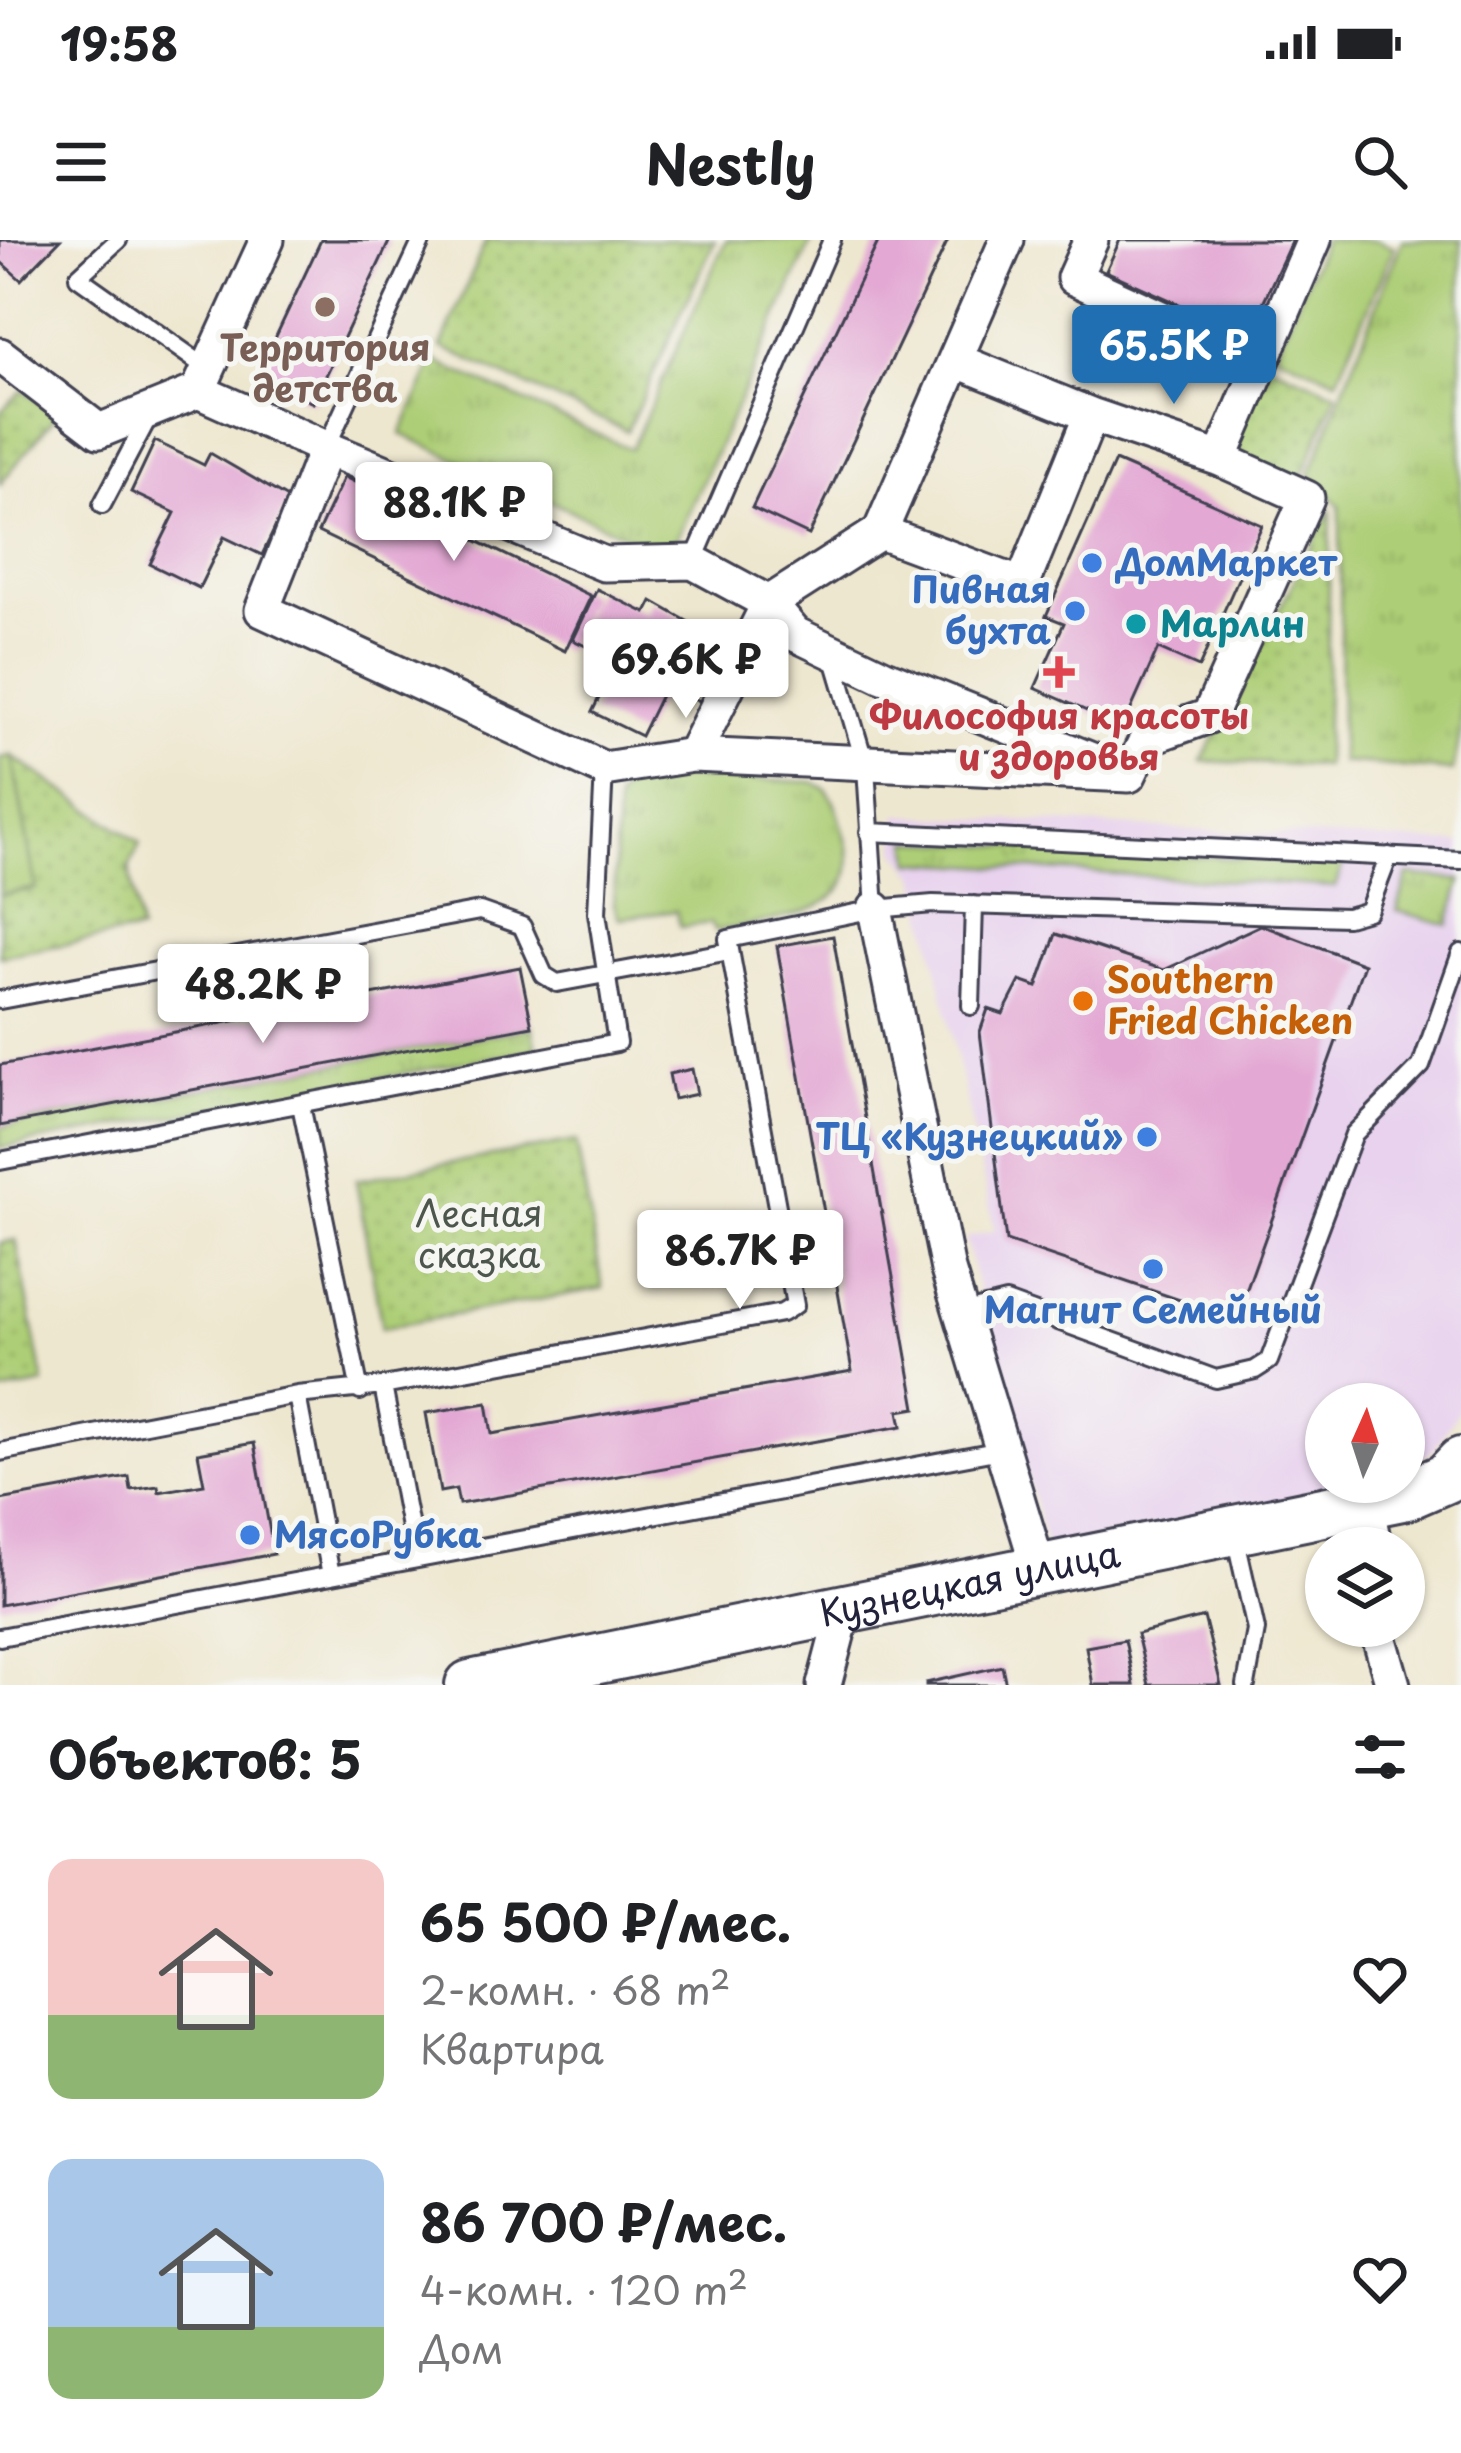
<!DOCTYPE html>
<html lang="ru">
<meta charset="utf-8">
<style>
body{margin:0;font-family:"Playpen Sans",sans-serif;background:#f2f2f2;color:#202124;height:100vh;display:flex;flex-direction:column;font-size:45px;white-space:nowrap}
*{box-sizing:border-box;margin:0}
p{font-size:39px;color:#757577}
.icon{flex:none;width:66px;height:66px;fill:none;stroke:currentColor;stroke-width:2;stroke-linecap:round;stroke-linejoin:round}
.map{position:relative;height:1445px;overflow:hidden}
.drawer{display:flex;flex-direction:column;background:#fff;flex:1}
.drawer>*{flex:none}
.needle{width:78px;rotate:3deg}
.buttons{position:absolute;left:1305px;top:1143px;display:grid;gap:24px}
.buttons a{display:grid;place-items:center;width:120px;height:120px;border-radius:50%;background:#fff;box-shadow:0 3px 9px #0004;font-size:60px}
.price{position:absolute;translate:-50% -102px;padding:0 27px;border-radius:12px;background:#fff;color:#222;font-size:39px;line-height:78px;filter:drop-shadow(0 3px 6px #0008)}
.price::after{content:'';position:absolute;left:50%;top:72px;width:36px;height:27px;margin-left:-18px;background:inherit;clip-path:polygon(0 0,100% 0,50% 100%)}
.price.on{background:#1f6fb2;color:#fff}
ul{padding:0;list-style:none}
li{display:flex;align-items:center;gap:36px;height:300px;padding:0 48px}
li span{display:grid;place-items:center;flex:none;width:336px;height:240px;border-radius:24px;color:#555}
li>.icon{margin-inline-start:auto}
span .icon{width:144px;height:144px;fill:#fffc;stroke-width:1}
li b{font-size:51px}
h2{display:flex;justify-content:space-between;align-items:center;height:144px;padding:0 48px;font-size:51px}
.status{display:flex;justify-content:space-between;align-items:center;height:84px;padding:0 60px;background:#fff;direction:ltr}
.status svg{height:33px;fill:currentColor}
header{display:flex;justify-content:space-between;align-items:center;height:156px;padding:0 48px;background:#fff;font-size:54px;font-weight:700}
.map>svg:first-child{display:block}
</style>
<div class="status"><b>19:58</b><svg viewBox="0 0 49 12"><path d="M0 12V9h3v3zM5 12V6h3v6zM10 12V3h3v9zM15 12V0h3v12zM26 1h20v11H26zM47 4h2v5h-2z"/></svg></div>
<header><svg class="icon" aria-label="menu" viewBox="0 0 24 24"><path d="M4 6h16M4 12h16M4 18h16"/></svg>Nestly<svg class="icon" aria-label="search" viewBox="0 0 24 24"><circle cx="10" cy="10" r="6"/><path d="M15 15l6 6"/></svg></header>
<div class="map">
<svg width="1461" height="1445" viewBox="0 0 1461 1445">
<defs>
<pattern id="grass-tufts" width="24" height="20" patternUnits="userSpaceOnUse" patternTransform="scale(3)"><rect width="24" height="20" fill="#adce76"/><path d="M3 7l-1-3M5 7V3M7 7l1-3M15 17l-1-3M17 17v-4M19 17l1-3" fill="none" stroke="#95b167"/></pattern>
<pattern id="park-dots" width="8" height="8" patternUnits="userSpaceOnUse" patternTransform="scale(3)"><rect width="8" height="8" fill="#adce76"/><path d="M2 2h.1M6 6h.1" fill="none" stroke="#95b167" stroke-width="1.8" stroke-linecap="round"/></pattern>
</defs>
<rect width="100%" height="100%" fill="#f6f6f2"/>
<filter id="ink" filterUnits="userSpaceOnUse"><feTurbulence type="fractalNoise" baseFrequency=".00833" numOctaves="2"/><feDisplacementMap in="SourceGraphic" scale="24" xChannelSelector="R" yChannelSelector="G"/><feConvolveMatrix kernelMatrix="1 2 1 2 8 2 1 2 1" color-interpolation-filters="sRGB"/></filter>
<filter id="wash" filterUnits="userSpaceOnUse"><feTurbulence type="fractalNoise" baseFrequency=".004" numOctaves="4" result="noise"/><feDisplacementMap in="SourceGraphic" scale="48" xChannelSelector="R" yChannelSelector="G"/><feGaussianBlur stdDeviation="2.7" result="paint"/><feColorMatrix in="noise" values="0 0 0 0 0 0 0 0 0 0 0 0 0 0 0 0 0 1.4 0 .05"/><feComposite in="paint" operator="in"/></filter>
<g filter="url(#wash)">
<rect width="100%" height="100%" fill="#eee7cf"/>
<path fill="#e8d2ee" d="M897 575 1461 603V1166L1433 1211 1404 1230V1164H1326V1242H1383L1047 1308 965 998 995 991 917 636 897 612Z"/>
<path fill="url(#grass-tufts)" stroke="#687858" stroke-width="3" d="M726 0H812L669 315 401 194 434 121 631 209Z
M1402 0H1461V491L1453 531 1341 522 1340 266 1310 235Z
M660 536 813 542 826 549C837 564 841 582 846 600 870 677 767 679 716 691L710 683 680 687 676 671 619 678 614 665 617 558 628 543Z
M909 601 1343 624 1335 647 912 622Z
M1408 635 1461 640 1449 685 1397 671Z
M532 787 537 809 0 908V887Z"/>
<path fill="url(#park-dots)" stroke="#687858" stroke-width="3" d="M486 0H715L627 191 441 107Z
M1267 123 1337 153 1298 246 1228 216Z
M23 150 57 174 0 244V172Z
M1331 268 1325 526 1202 521Z
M12 516 140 603 129 628 140 691 0 716V655L36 648Z
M576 901 603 1048 382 1088 356 940Z
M16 1000 44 1144 0 1153V1003Z"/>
<path fill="#adce76" stroke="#687858" stroke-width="3" d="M1324 0H1376L1394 7 1337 140 1275 113Z
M12 516 36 648 0 655V518Z"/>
<g id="blocks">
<path fill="#e3a9d4" d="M0 0H60L21 40 0 21Z
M321 0H390L313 163 257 137Z
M879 0H948L809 295 752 268Z
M1120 0H1292L1248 95 1106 31Z
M155 201 204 225 210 213 289 259 262 315 224 297 199 348 150 324 175 273 131 252Z
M1115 221 1262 285 1199 427 1158 409 1123 487 1035 448 1064 383 1046 376Z
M344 237 591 356 565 411 318 292Z
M597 349 646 373 652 361 731 406 704 463 666 445 641 496 592 472 617 421 573 400Z
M1261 685 1364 724 1236 1079 1006 1001 980 792 988 769 1003 774 1020 741 1037 747 1056 694 1164 730Z
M833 696 916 1168 899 1171 902 1186 459 1264 456 1249 440 1252 426 1173 487 1163 492 1194 852 1131 777 706Z
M520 727 532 786 0 886V825Z
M692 829 697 854 674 859 669 834Z
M254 1203 274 1314 0 1365V1260L129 1237 131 1250 158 1246 159 1252 204 1244 198 1213Z
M1204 1377 1221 1445H1149L1137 1394Z
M1125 1400 1134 1445H1093L1086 1407Z
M1002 1426 1006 1445H926V1443Z"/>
</g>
</g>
<g filter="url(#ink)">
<use href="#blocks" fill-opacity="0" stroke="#414051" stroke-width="3"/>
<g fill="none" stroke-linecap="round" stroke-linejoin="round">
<defs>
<path id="service" d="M118 0 78 37 208 129
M326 208 422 0
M102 265 149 176
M693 322 832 0
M832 412 866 527 875 669
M869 592 1461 620
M0 760 480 671 522 686 544 735 557 743 730 711
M971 766 974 665
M301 865 360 1151
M0 921 617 803 597 673 604 529
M962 1073 1006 1062 1216 1139 1255 1130 1269 1121 1354 894 1421 826 1461 713
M297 1155 331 1335
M0 1212 297 1155 383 1146
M1234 1291 1256 1390 1246 1445
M416 1319 383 1146 782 1073 795 1065 728 699 875 669 933 664 1347 677 1368 671 1389 616
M0 1397 1001 1210"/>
<path id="minor" d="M267 0 198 151 326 208
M1091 0 1074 38 1259 123
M0 115 99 191 198 151
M955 120 1091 175
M326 208 604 324 693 322 769 363 795 394 883 436 1129 535 693 515 604 529 262 370Z
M1220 219 1314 0
M880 292 1007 0
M693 515 769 363 880 292 1022 345 1091 175 1220 219 1307 258 1209 476 1147 498 1129 535
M875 669 948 1030 1039 1330
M1366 1264 1375 1308
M1376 1386 1393 1445
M824 1445 844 1369"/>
<g id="secondary">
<path id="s1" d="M470 1445 1407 1255 1446 1238 1461 1222"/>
</g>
</defs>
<use href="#service" stroke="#414051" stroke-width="22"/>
<use href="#minor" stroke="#414051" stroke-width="39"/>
<use href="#secondary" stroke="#414051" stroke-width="54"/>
<use href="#service" stroke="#fff" stroke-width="16"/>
<use href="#minor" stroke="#fff" stroke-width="33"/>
<use href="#secondary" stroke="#fff" stroke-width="48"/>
</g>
</g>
<circle fill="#8d6e63" stroke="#f6f6f2" stroke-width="4.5" cx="325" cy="67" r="12"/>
<g fill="#3f7fe0" stroke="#f6f6f2" stroke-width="4.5">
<circle cx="1092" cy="323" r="12"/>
<circle cx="1075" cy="371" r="12"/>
<circle cx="1147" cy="897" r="12"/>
<circle cx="1153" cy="1029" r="12"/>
<circle cx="250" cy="1295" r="12"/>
</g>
<circle fill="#0f9aa8" stroke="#f6f6f2" stroke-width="4.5" cx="1136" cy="384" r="12"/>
<path fill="#e0444e" stroke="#f6f6f2" stroke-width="4.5" d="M1053 414h12v12h12v12h-12v12h-12v-12h-12v-12h12z"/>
<circle fill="#e8710a" stroke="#f6f6f2" stroke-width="4.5" cx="1083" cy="761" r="12"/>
<g text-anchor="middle" stroke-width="10" stroke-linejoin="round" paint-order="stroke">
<g font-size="36" font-weight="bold" fill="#785e54" stroke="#f6f6f2">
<text x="325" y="121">Территория<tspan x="325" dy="41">детства</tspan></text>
</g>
<g font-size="36" font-weight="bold" fill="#366cbe" stroke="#f6f6f2" text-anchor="start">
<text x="1116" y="336">ДомМаркет</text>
<text x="1051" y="363" text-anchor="end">Пивная<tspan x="1051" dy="41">бухта</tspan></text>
<text x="1123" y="910" text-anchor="end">ТЦ «Кузнецкий»</text>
<text x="1153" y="1083" text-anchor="middle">Магнит Семейный</text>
<text x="274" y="1308">МясоРубка</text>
</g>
<g font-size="36" font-weight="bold" fill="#0d838f" stroke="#f6f6f2" text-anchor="start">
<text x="1160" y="397">Марлин</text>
</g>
<g font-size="36" font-weight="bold" fill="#be3a42" stroke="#f6f6f2">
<text x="1059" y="489">Философия красоты<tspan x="1059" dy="41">и здоровья</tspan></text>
</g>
<g font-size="36" font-weight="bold" fill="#c56008" stroke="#f6f6f2" text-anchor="start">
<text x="1107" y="753">Southern<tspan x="1107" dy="41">Fried Chicken</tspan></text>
</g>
<g font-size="36" fill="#4c564d" stroke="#f6f6f2">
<text x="479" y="987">Лесная<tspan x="479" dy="41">сказка</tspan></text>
</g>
<g font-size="36" fill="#22223b" stroke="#f6f6f2">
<text dy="13" stroke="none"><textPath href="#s1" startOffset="510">Кузнецкая улица</textPath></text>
</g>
</g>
</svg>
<div class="buttons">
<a><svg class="needle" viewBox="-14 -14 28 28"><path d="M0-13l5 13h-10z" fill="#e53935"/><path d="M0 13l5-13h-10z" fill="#757577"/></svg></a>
<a><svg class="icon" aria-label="layers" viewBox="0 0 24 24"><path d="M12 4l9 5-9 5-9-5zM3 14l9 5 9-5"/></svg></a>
</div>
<b class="price on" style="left:1174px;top:167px">65.5K ₽</b>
<b class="price" style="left:454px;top:324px">88.1K ₽</b>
<b class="price" style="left:686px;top:481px">69.6K ₽</b>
<b class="price" style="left:263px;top:806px">48.2K ₽</b>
<b class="price" style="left:740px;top:1072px">86.7K ₽</b>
</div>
<section class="drawer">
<h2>Объектов: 5<svg class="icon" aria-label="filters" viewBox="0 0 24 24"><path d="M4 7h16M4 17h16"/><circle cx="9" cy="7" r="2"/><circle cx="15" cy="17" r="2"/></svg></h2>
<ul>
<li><span style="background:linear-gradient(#f6c9c9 65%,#8fb573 0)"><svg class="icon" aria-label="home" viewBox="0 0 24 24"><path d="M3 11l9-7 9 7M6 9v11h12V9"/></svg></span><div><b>65 500 ₽/мес.</b><p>2-комн. · 68 m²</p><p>Квартира</p></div><svg class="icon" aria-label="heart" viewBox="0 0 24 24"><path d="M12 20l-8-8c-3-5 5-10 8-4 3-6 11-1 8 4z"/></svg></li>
<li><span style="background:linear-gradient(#a9c7e8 70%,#8fb573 0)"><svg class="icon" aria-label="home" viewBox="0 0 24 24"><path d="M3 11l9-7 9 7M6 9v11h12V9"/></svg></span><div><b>86 700 ₽/мес.</b><p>4-комн. · 120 m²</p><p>Дом</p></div><svg class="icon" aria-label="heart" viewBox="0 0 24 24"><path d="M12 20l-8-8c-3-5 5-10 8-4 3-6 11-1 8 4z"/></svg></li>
</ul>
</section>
